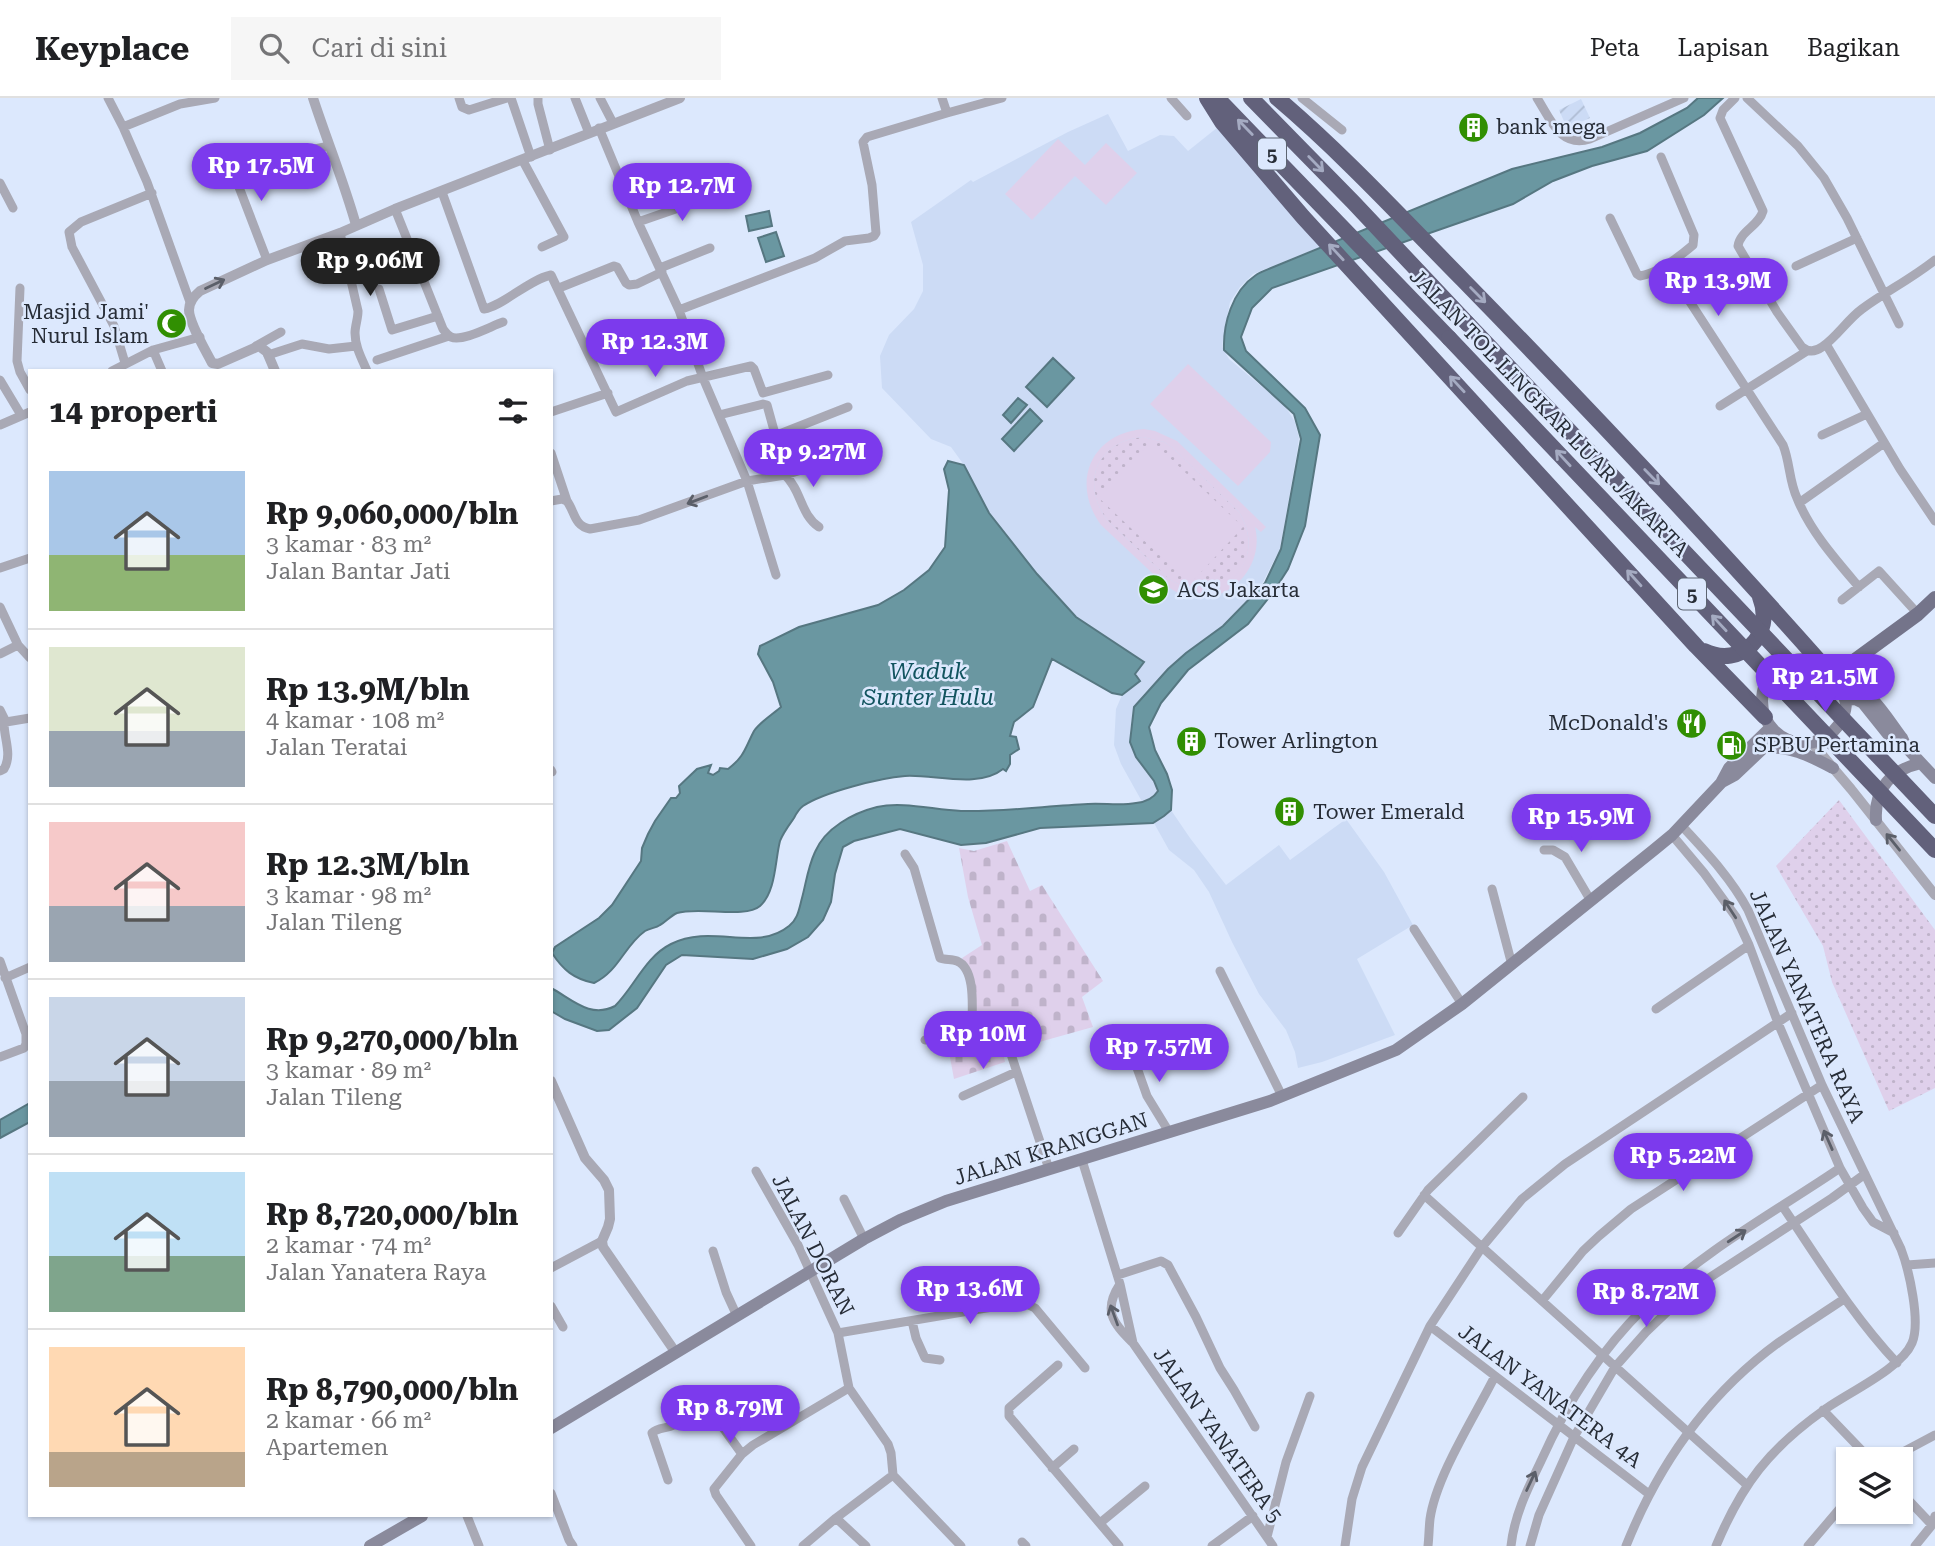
<!DOCTYPE html>
<html lang="id">
<meta charset="utf-8">
<style>
body{margin:0;font-family:"Roboto Serif",serif;background:#f6f6f6;color:#202124;height:100vh;display:flex;flex-direction:column;font-size:26px;white-space:nowrap}
*{box-sizing:border-box;margin:0}
p{font-size:23px;color:#757577}
.icon{flex:none;width:38px;height:38px;fill:none;stroke:currentColor;stroke-width:2;stroke-linecap:round;stroke-linejoin:round}
.map{position:relative;flex:1;overflow:hidden}
.drawer{position:absolute;left:28px;top:271px;width:525px;height:1148px;display:flex;flex-direction:column;background:#fff;border-radius:0px;box-shadow:0 2px 5px #0004}
.drawer>*{flex:none}
.controls{position:absolute;left:1836px;top:1349px;display:grid;gap:14px}
.controls a{display:grid;place-items:center;width:77px;height:77px;border-radius:0px;background:#fff;box-shadow:0 2px 5px #0004;font-size:35px}
.price{position:absolute;translate:-50% -60px;padding:0 16px;border-radius:24px;background:#7c3aed;color:#fff;font-size:23px;line-height:46px;filter:drop-shadow(0 2px 4px #0008)}
.price::after{content:'';position:absolute;left:50%;top:42px;width:21px;height:16px;margin-left:-10px;background:inherit;clip-path:polygon(0 0,100% 0,50% 100%)}
.price.current{background:#222;color:#fff}
ul{padding:0;list-style:none}
li{display:flex;align-items:center;gap:21px;height:175px;padding:0 21px}
li+li{border-top:2px solid #e0e0e0}
li span{display:grid;place-items:center;flex:none;width:196px;height:140px;border-radius:0px;color:#555}
li>.icon{margin-inline-start:auto}
span .icon{width:84px;height:84px;fill:#fffc;stroke-width:1}
li b{font-size:30px}
h2{display:flex;justify-content:space-between;align-items:center;height:84px;padding:0 21px;font-size:30px}
header{display:flex;align-items:center;gap:42px;box-sizing:border-box;height:98px;padding:0 35px;background:#fff;border-bottom:2px solid #e0e0e0}
header strong{font-size:33px}
nav{display:flex;gap:38px;margin-inline-start:auto;font-size:24px}
.search{width:490px;height:63px;background:#f6f6f6;display:flex;align-items:center;gap:18px;box-sizing:border-box;padding:0 24px;border-radius:0px;color:#757577;font-size:26px}
.map>svg:first-child{display:block}
</style>
<header>
<strong>Keyplace</strong>
<div class="search"><svg class="icon" aria-label="search" viewBox="0 0 24 24"><circle cx="10" cy="10" r="6"/><path d="M15 15l6 6"/></svg>Cari di sini</div>
<nav><a>Peta</a><a>Lapisan</a><a>Bagikan</a></nav>
</header>
<div class="map">
<svg width="1935" height="1448" viewBox="0 0 1935 1448">
<defs>
<pattern id="industrial-furrows" width="10" height="10" patternUnits="userSpaceOnUse" patternTransform="scale(1.75)"><rect width="10" height="10" fill="#ccdbf5"/><path d="M-1 1l2-2M0 10L10 0M9 11l2-2" fill="none" stroke="#afbcd3"/></pattern>
<pattern id="green-dots" width="8" height="8" patternUnits="userSpaceOnUse" patternTransform="scale(1.75)"><rect width="8" height="8" fill="#dfd0eb"/><path d="M2 2h.1M6 6h.1" fill="none" stroke="#bfb3ca" stroke-width="1.8" stroke-linecap="round"/></pattern>
<pattern id="cemetery-stones" width="16" height="16" patternUnits="userSpaceOnUse" patternTransform="scale(1.75)"><rect width="16" height="16" fill="#dfd0eb"/><path d="M2 7V4a2 2 0 0 1 4 0v3zM10 15v-3a2 2 0 0 1 4 0v3z" fill="#bfb3ca"/></pattern>
</defs>
<rect width="100%" height="100%" fill="#dce8fd"/>
<path fill="#ccdbf5" d="M1108 16 1128 53 1160 37 1174 38 1188 53 1218 29 1323 148 1253 176 1240 189 1230 204 1223 241 1222 249 1229 261 1285 308 1295 324 1299 340 1297 355 1280 451 1263 484 1238 515 1223 528 1186 555 1144 596 1134 609 1130 633 1145 672 1154 683 1158 693 1190 740 1226 787 1279 747 1290 762 1346 721 1384 774 1413 827 1357 861 1395 937 1322 964 1298 970 1295 954 1286 932 1259 896 1232 844 1209 794 1194 772 1169 752 1121 666 1114 647 1116 611 1122 597 1140 583 1120 547 1076 519 1037 476 989 415 964 367 951 349 931 341 882 290 880 258 889 237 914 211 923 193V167L911 124 971 82 973 84 1068 34Z"/>
<path fill="url(#industrial-furrows)" d="M1581 1 1590 20 1567 30 1559 12Z"/>
<path fill="url(#green-dots)" d="M1143 339 1164 344 1172 349 1239 414C1270 465 1220 512 1169 481L1107 422C1080 385 1097 343 1143 339Z
M1839 702 1935 832V990L1889 1013 1832 884 1823 848 1776 768Z"/>
<path fill="url(#cemetery-stones)" d="M1007 743 1030 793 1042 787 1103 883 1082 899 1093 929 1003 954 1005 964 954 981 949 954 965 953 964 940 974 939 976 906 974 882 962 860 982 847 968 799 959 750 974 753Z"/>
<path fill="#dfd0eb" fill-rule="evenodd" d="M1058 41 1085 67 1106 45 1137 75 1106 107 1075 78 1032 122 1005 96Z
M1188 266 1271 344 1270 354 1238 388 1150 306Z
M1144 331 1155 333 1177 343 1266 429 1261 434 1255 429C1265 468 1230 507 1189 499 1180 497 1173 492 1165 487L1101 427C1070 385 1091 335 1144 331ZM1143 339 1164 344 1172 349 1239 414C1270 464 1220 512 1169 481L1107 422C1080 385 1097 343 1143 339Z
M1152 343 1243 429 1190 486 1099 400Z"/>
<path fill="#6a97a1" stroke="#567781" stroke-width="2" d="M1698 0H1723L1704 17 1647 53 1592 68 1553 83 1513 106 1272 190 1252 210 1241 239 1246 253 1305 310 1320 337 1305 428 1288 471 1274 493 1248 526 1188 572 1161 605 1149 629 1155 652 1167 676 1172 692 1171 712 1164 718 1153 725 1040 730 986 745 961 747 900 731 854 743 843 749 835 776 831 804 823 822 808 839 787 851 753 861 682 857 666 867 637 910 609 932 597 933 565 921 551 913V890C572 901 590 921 615 908 635 888 645 859 671 846 712 825 756 855 789 828 798 821 799 811 802 800 806 785 808 769 815 754 825 730 853 715 877 709 903 703 934 712 961 713 1003 714 1046 708 1088 706 1104 705 1121 708 1136 705 1146 704 1153 701 1158 693L1154 683 1136 659 1130 644 1134 609 1168 571 1186 555 1223 528 1265 485 1281 451 1301 341 1294 316 1224 252C1223 226 1232 193 1256 177 1260 174 1266 172 1271 170L1512 71 1602 49 1640 35 1687 10Z
M769 113 772 128 749 133 746 118Z
M776 134 784 158 766 164 758 140Z
M1053 260 1074 280 1047 309 1026 289Z
M1018 300 1027 307 1011 325 1003 317Z
M1030 311 1042 323 1014 353 1002 341Z
M948 363 964 367 989 415 1037 476 1076 519 1144 564 1135 576 1140 583 1122 597 1112 595 1052 561 1033 609 1014 624 1010 638 1016 639 1019 651 1010 657V666L1006 673 1003 671C978 691 934 676 905 678 880 680 824 694 803 708 799 711 796 716 794 720 789 727 783 735 780 743 775 762 776 794 760 808 745 821 699 808 677 815 670 818 666 824 660 827 656 830 650 830 645 833 624 848 619 873 594 885 574 881 563 872 552 855L555 849 599 820 612 807 641 763 642 750 648 736 655 723 671 700H676L680 695 679 688 697 671 711 667 708 675 713 677 719 673 720 670 728 671C745 658 745 650 754 633 760 624 773 616 781 609L773 584 758 556 760 548 799 529 878 507 904 492 929 472 945 449 949 392 944 371Z
M30 1005V1024L0 1040V1022Z"/>
<g fill="none" stroke-linecap="round" stroke-linejoin="round">
<path stroke="#a9a9b5" stroke-width="9" d="M108 0 123 29 147 84 190 204
M459 0 462 9 469 12 507 0
M511 0 531 59
M538 0V6L550 52
M575 0 589 35
M600 0 613 25
M1171 0 1187 18
M1302 0 1342 32
M1537 0C1551 22 1560 50 1590 41L1684 0
M1735 0 1723 12 1720 20 1763 113C1759 128 1740 133 1738 148L1777 214 1802 249C1808 254 1815 254 1822 249 1837 239 1847 222 1862 211 1885 194 1911 181 1935 162
M1747 0 1798 48 1824 80 1847 120 1899 226
M947 15 1002 0
M123 29 180 6 215 0
M227 58 267 162
M523 63 564 139 542 149
M254 64 329 48
M0 85 13 110
M442 94 484 211C503 208 528 182 551 177L616 314 687 283 751 268 754 271 763 295 828 277
M395 111 443 231C446 235 447 237 451 239 463 244 491 228 503 224
M1610 120 1637 176 1640 178C1659 175 1679 159 1693 147L1694 137 1661 59
M638 124 716 97
M340 135 358 213C358 221 355 228 355 235 355 249 362 261 367 273
M1666 167 1783 347C1790 364 1789 383 1797 400 1810 433 1836 462 1859 489
M1796 168 1857 140
M660 170 710 150
M20 190 17 263 20 274 30 292
M559 190 614 168 617 169 626 185 629 187 637 186 662 174
M379 191 392 232 438 218
M679 212 815 160 845 143 869 140 874 138 876 135 872 87 863 44 867 39 947 15 942 0
M1826 246 1900 371 1935 423
M256 248 281 234
M153 252 162 273
M268 257 302 246 329 251 356 248
M377 262 449 238
M125 265 114 228 72 149 69 134 81 124 152 95
M112 273 153 252 200 239
M0 282 21 317
M1720 308 1807 253
M551 314 608 295
M719 317 763 306 767 307 775 336 777 337 848 309
M0 327 30 314
M1822 337 1867 316
M551 355 567 403
M785 377C802 393 800 416 819 429
M551 403 562 401 567 403C575 414 574 428 590 431L639 422 747 383 703 280 679 212 638 124 599 30
M1799 405 1884 345
M0 470 30 460
M776 477 747 383 785 377 834 362
M1842 502 1879 473 1918 516
M0 509 18 547 30 560
M0 556 18 547
M0 612 6 624 30 620
M551 672 552 674
M0 673 4 671C13 656 3 639 4 622
M1681 727C1706 754 1731 780 1748 812L1822 987 1901 1151C1909 1172 1921 1224 1912 1245 1901 1271 1847 1295 1824 1312 1769 1351 1742 1386 1716 1448
M1672 737 1704 775 1736 819 1749 847 1778 925 1840 1070 1863 1110 1873 1124 1894 1135
M1544 752H1553L1565 759 1591 803
M905 756 914 770 940 860C945 862 952 861 957 863 976 871 972 910 972 926L1001 936 1006 941 1049 1071
M1492 791 1512 867
M1414 831 1462 906
M0 863 26 936V946L24 950 0 959
M1220 873 1282 998
M5 880 30 869
M1656 911 1749 847
M925 942 933 939 953 938 972 926
M1131 953 1147 998 1169 1034
M963 998 1016 974
M1082 1062 1120 1186 1133 1245 1273 1448
M756 1073 798 1147 838 1235 849 1290 888 1346 891 1355 893 1377 961 1448
M1424 1097 1747 1387
M844 1101 864 1141
M1783 1109C1819 1162 1852 1217 1897 1265
M1398 1135 1428 1092 1523 999
M713 1153 726 1194 737 1218
M1907 1167 1935 1165
M551 1170 602 1143
M1118 1177 1161 1163 1168 1167 1196 1219 1220 1270 1234 1292 1255 1329
M1120 1186C1103 1212 1112 1224 1132 1244
M1542 1203 1583 1153 1599 1138 1631 1111 1822 987
M551 1208 563 1229
M912 1223 916 1240 925 1260 940 1262
M1430 1228 1649 1396
M838 1235 1022 1204 1035 1210 1085 1270
M1058 1267 1009 1310V1318L1119 1448
M1823 1312 1871 1362
M1888 1362 1935 1337
M1052 1370 1074 1351
M668 1382 652 1335C658 1329 666 1331 674 1327 683 1323 691 1316 699 1310L703 1309 711 1313 742 1356
M1900 1393 1932 1427
M551 1395 569 1442 573 1448
M467 1418 479 1448
M836 1420 866 1448
M1100 1425 1145 1388
M1267 1439 1286 1364 1310 1298
M1022 1444 1026 1448
M751 1448 716 1397 714 1391 742 1356 753 1347 849 1290
M803 1448 836 1420 893 1377
M1212 1448 1253 1418
M1345 1448 1352 1401 1362 1369 1430 1228 1482 1149 1522 1101 1565 1066 1792 915
M1428 1448C1429 1439 1429 1430 1430 1421 1436 1378 1475 1318 1495 1278
M1511 1448C1514 1418 1528 1390 1541 1363 1566 1307 1601 1252 1645 1209 1703 1153 1775 1114 1840 1070
M1530 1448 1539 1417 1574 1339 1615 1269 1646 1234 1689 1193 1832 1100 1865 1076
M1626 1448C1658 1368 1707 1297 1778 1245 1799 1230 1822 1216 1844 1201
M1808 1448 1848 1401
M1915 1448 1932 1427 1935 1418"/>
<path stroke="#a9a9b5" stroke-width="10" d="M313 0C327 43 344 84 356 127
M275 273 267 254 259 248 218 266 212 265C206 253 189 225 189 212 189 204 194 198 200 193L267 162 340 135 395 111 680 0
M1811 644 1851 691 1935 797
M551 983 585 1060 604 1082 609 1092 610 1121 608 1129 602 1143 603 1149 676 1255"/>
<path stroke="#8a8a9c" stroke-width="12" d="M1762 603a42 42 0 1 1 84 0a42 42 0 1 1-84 0Z
M1840 583C1866 583 1888 622 1902 640L1906 649 1935 680
M1845 602 1855 601 1863 605 1891 640
M1763 650C1790 647 1810 658 1833 670
M1722 684 1735 677 1778 636
M1876 722C1874 691 1891 672 1921 665
M551 1330 864 1141 900 1122 946 1103 1270 1003 1396 952 1462 906 1655 751 1672 737 1721 685 1729 670 1771 629
M370 1448 422 1418"/>
<path stroke="#74748a" stroke-width="14" d="M1836 576 1918 516 1935 500"/>
<path stroke="#62617b" stroke-width="16" d="M1207 0 1222 24 1303 119 1696 548 1765 619
M1217 0 1449 240
M1251 0 1353 104 1467 225
M1277 0C1343 56 1402 120 1463 182 1585 307 1705 434 1821 565
M1704 553C1741 571 1775 537 1760 499"/>
<path stroke="#62617b" stroke-width="16" d="M1467 225 1935 718
M1449 240 1935 752"/>
</g>
<defs><path id="oneway-shaft" d="M-6 0H5M1.5-3L5.5 0L1.5 3" fill="none" stroke-width="1.6" stroke-linecap="round" stroke-linejoin="round" transform="scale(1.75)"/></defs>
<g stroke="#a5abc2">
<use href="#oneway-shaft" transform="translate(1245 29) rotate(-134)"/>
<use href="#oneway-shaft" transform="translate(1316 66) rotate(46)"/>
<use href="#oneway-shaft" transform="translate(1336 154) rotate(-133)"/>
<use href="#oneway-shaft" transform="translate(1478 197) rotate(45)"/>
<use href="#oneway-shaft" transform="translate(1457 286) rotate(-133)"/>
<use href="#oneway-shaft" transform="translate(1563 360) rotate(-133)"/>
<use href="#oneway-shaft" transform="translate(1652 379) rotate(46)"/>
<use href="#oneway-shaft" transform="translate(1634 480) rotate(-132)"/>
<use href="#oneway-shaft" transform="translate(1719 525) rotate(-133)"/>
</g>
<g stroke="#5b5f69">
<use href="#oneway-shaft" transform="translate(215 186) rotate(-25)"/>
<use href="#oneway-shaft" transform="translate(697 402) rotate(159)"/>
<use href="#oneway-shaft" transform="translate(1893 744) rotate(-129)"/>
<use href="#oneway-shaft" transform="translate(1730 811) rotate(-123)"/>
<use href="#oneway-shaft" transform="translate(1828 1042) rotate(-114)"/>
<use href="#oneway-shaft" transform="translate(1737 1138) rotate(-33)"/>
<use href="#oneway-shaft" transform="translate(1114 1217) rotate(-110)"/>
<use href="#oneway-shaft" transform="translate(1531 1383) rotate(-65)"/>
</g>
<defs>
<symbol id="building-disc" viewBox="-11 -11 22 22"><circle r="9.5" fill="#318f02" stroke="#dce8fd"/><path d="M-4-6H4V6H1V3H-1V6H-4ZM-2.5-4.3h1.7v1.8h-1.7ZM.8-4.3h1.7v1.8H.8ZM-2.5-1h1.7V.8h-1.7ZM.8-1h1.7V.8H.8Z" fill="#fff"/></symbol>
<symbol id="mosque-disc" viewBox="-11 -11 22 22"><circle r="9.5" fill="#318f02" stroke="#dce8fd"/><path d="M3.5-4.9A6 6 0 1 0 3.5 4.9A5 5 0 1 1 3.5-4.9Z" fill="#fff"/></symbol>
<symbol id="school-disc" viewBox="-11 -11 22 22"><circle r="9.5" fill="#318f02" stroke="#dce8fd"/><path d="M0-5L7-2L0 1L-7-2ZM-4 1L0 2.5L4 1V4Q0 6-4 4Z" fill="#fff"/></symbol>
<symbol id="restaurant-disc" viewBox="-11 -11 22 22"><circle r="9.5" fill="#318f02" stroke="#dce8fd"/><path d="M-5-6h1v4h1v-4h1v4h1v-4h1v5L-1.5 .5V6h-2V.5L-5-1ZM5-6V6H3V1.5H1.5Q1.5-4 5-6Z" fill="#fff"/></symbol>
<symbol id="fuel-disc" viewBox="-11 -11 22 22"><circle r="9.5" fill="#318f02" stroke="#dce8fd"/><path d="M-5.5-6h7V0h2V4h1.3V-2.5L3-4.5l.8-.8L6-3V5H2.5V1h-1V6h-7ZM-4.2-4.7v3.2H.2V-4.7Z" fill="#fff"/></symbol>
</defs>
<g fill-rule="evenodd">
<use href="#building-disc" x="1456" y="12" width="35" height="35"/>
<use href="#mosque-disc" x="154" y="208" width="35" height="35"/>
<use href="#school-disc" x="1136" y="474" width="35" height="35"/>
<use href="#restaurant-disc" x="1674" y="608" width="35" height="35"/>
<use href="#building-disc" x="1174" y="626" width="35" height="35"/>
<use href="#fuel-disc" x="1714" y="630" width="35" height="35"/>
<use href="#building-disc" x="1272" y="696" width="35" height="35"/>
</g>
<g text-anchor="middle" stroke-width="5" stroke-linejoin="round" paint-order="stroke">
<g fill="#dce8fd" stroke="#5d6572" stroke-width="2">
<rect x="1258" y="40.5" width="28" height="31" rx="5"/>
<rect x="1678" y="480.5" width="28" height="31" rx="5"/>
</g>
<g font-size="19" font-weight="bold" fill="#272d37">
<text x="1272" y="63">5</text>
<text x="1692" y="503">5</text>
</g>
<g font-size="21" fill="#272d37" stroke="#dce8fd" text-anchor="start">
<text x="1496" y="36">bank mega</text>
<text x="149" y="221" text-anchor="end">Masjid Jami'<tspan x="149" dy="24">Nurul Islam</tspan></text>
<text x="1177" y="499">ACS Jakarta</text>
<text x="1668" y="632" text-anchor="end">McDonald's</text>
<text x="1214" y="650">Tower Arlington</text>
<text x="1754" y="654">SPBU Pertamina</text>
<text x="1313" y="721">Tower Emerald</text>
</g>
<g font-size="21" fill="#272d37" stroke="#dce8fd">
<text transform="translate(1549 315) rotate(46)" y="7">JALAN TOL LINGKAR LUAR JAKARTA</text>
<text transform="translate(1807 908) rotate(66)" y="7">JALAN YANATERA RAYA</text>
<text transform="translate(1051 1051) rotate(-17)" y="7">JALAN KRANGGAN</text>
<text transform="translate(813 1147) rotate(63)" y="7">JALAN DORAN</text>
<text transform="translate(1550 1298) rotate(37)" y="7">JALAN YANATERA 4A</text>
<text transform="translate(1218 1337) rotate(55)" y="7">JALAN YANATERA 5</text>
</g>
<g font-size="23" font-style="italic" fill="#12545f" stroke="#dce8fd">
<text x="928" y="581">Waduk<tspan x="928" dy="26">Sunter Hulu</tspan></text>
</g>
</g>
</svg>
<div class="controls">
<a><svg class="icon" aria-label="layers" viewBox="0 0 24 24"><path d="M12 4l9 5-9 5-9-5zM3 14l9 5 9-5"/></svg></a>
</div>
<b class="price" style="left:261px;top:105px">Rp 17.5M</b>
<b class="price" style="left:682px;top:125px">Rp 12.7M</b>
<b class="price current" style="left:370px;top:200px">Rp 9.06M</b>
<b class="price" style="left:1718px;top:220px">Rp 13.9M</b>
<b class="price" style="left:655px;top:281px">Rp 12.3M</b>
<b class="price" style="left:813px;top:391px">Rp 9.27M</b>
<b class="price" style="left:1825px;top:616px">Rp 21.5M</b>
<b class="price" style="left:1581px;top:756px">Rp 15.9M</b>
<b class="price" style="left:983px;top:973px">Rp 10M</b>
<b class="price" style="left:1159px;top:986px">Rp 7.57M</b>
<b class="price" style="left:1683px;top:1095px">Rp 5.22M</b>
<b class="price" style="left:970px;top:1228px">Rp 13.6M</b>
<b class="price" style="left:1646px;top:1231px">Rp 8.72M</b>
<b class="price" style="left:730px;top:1347px">Rp 8.79M</b>
<section class="drawer">
<h2>14 properti<svg class="icon" aria-label="filters" viewBox="0 0 24 24"><path d="M4 7h16M4 17h16"/><circle cx="9" cy="7" r="2"/><circle cx="15" cy="17" r="2"/></svg></h2>
<ul>
<li><span style="background:linear-gradient(#a9c7e8 60%,#8fb573 0)"><svg class="icon" aria-label="home" viewBox="0 0 24 24"><path d="M3 11l9-7 9 7M6 9v11h12V9"/></svg></span><div><b>Rp 9,060,000/bln</b><p>3 kamar · 83 m²</p><p>Jalan Bantar Jati</p></div></li>
<li><span style="background:linear-gradient(#dfe7d0 60%,#9aa5b1 0)"><svg class="icon" aria-label="home" viewBox="0 0 24 24"><path d="M3 11l9-7 9 7M6 9v11h12V9"/></svg></span><div><b>Rp 13.9M/bln</b><p>4 kamar · 108 m²</p><p>Jalan Teratai</p></div></li>
<li><span style="background:linear-gradient(#f6c9c9 60%,#9aa5b1 0)"><svg class="icon" aria-label="home" viewBox="0 0 24 24"><path d="M3 11l9-7 9 7M6 9v11h12V9"/></svg></span><div><b>Rp 12.3M/bln</b><p>3 kamar · 98 m²</p><p>Jalan Tileng</p></div></li>
<li><span style="background:linear-gradient(#c9d6e8 60%,#9aa5b1 0)"><svg class="icon" aria-label="home" viewBox="0 0 24 24"><path d="M3 11l9-7 9 7M6 9v11h12V9"/></svg></span><div><b>Rp 9,270,000/bln</b><p>3 kamar · 89 m²</p><p>Jalan Tileng</p></div></li>
<li><span style="background:linear-gradient(#bfe0f5 60%,#7fa58c 0)"><svg class="icon" aria-label="home" viewBox="0 0 24 24"><path d="M3 11l9-7 9 7M6 9v11h12V9"/></svg></span><div><b>Rp 8,720,000/bln</b><p>2 kamar · 74 m²</p><p>Jalan Yanatera Raya</p></div></li>
<li><span style="background:linear-gradient(#ffd9b3 75%,#b9a48a 0)"><svg class="icon" aria-label="home" viewBox="0 0 24 24"><path d="M3 11l9-7 9 7M6 9v11h12V9"/></svg></span><div><b>Rp 8,790,000/bln</b><p>2 kamar · 66 m²</p><p>Apartemen</p></div></li>
</ul>
</section>
</div>
